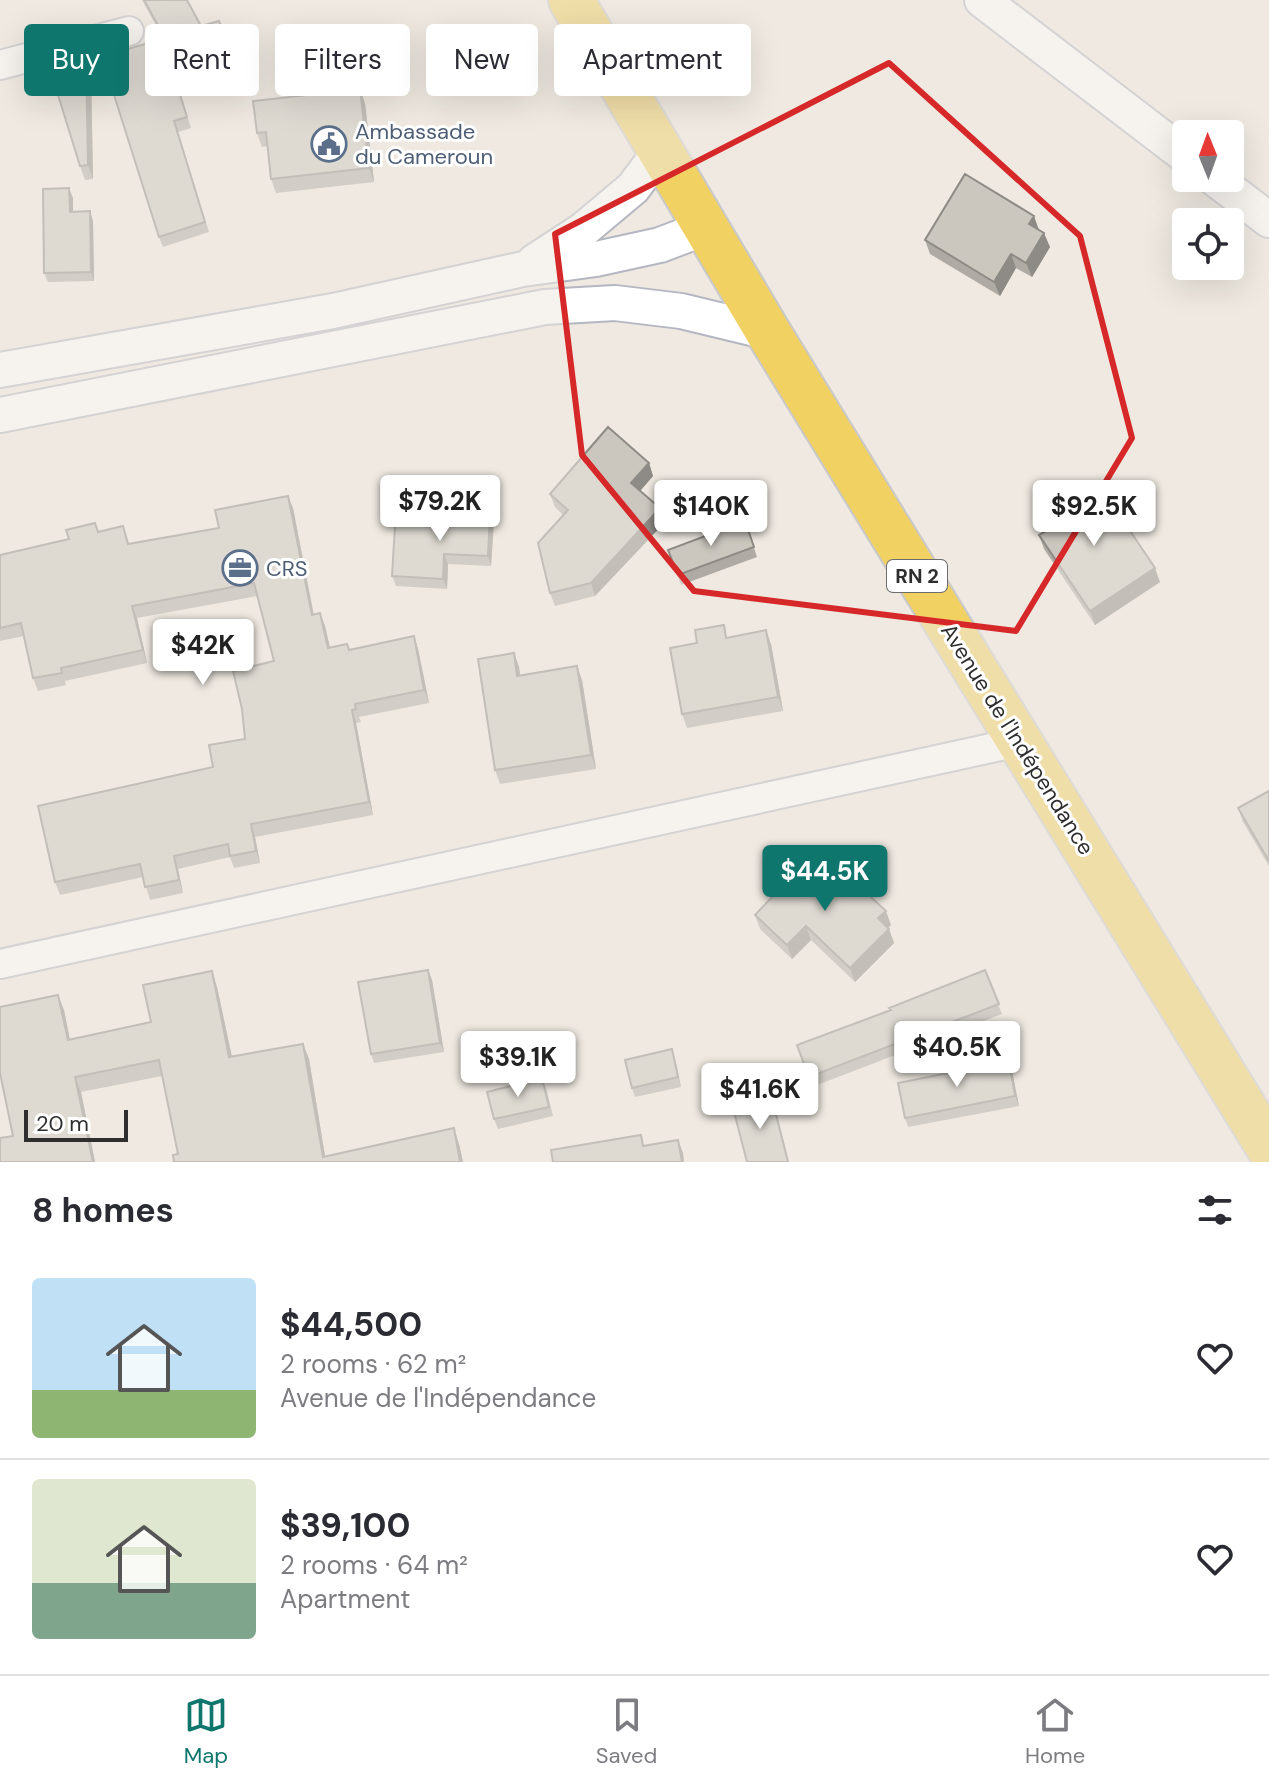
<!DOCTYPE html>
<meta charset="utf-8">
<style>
body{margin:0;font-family:"DM Sans",sans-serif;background:#f2f2f3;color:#2b2b33;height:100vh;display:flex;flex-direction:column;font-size:30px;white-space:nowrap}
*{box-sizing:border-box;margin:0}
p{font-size:26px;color:#7c7c81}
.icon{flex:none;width:44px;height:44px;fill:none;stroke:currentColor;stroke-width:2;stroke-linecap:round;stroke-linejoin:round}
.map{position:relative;height:1162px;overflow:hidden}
.drawer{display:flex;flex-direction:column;background:#fff;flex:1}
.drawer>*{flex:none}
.hud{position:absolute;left:24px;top:24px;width:800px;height:72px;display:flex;gap:16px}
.needle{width:52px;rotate:359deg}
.fabs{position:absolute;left:1172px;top:120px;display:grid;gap:16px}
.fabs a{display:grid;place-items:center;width:72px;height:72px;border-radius:8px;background:#fff;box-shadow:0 8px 32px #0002;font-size:40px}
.scale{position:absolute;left:24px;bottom:20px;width:104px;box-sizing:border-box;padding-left:8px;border:4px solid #2e2e2e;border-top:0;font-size:22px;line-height:28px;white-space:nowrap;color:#2e2e2e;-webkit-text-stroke:6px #fff;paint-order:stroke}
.price{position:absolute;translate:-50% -68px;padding:0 18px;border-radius:8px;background:#fff;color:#222;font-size:26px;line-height:52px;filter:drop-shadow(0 2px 4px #0008)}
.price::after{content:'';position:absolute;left:50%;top:48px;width:24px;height:18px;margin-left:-12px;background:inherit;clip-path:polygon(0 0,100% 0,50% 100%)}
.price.active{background:#0f766e;color:#fff}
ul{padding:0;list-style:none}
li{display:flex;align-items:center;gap:24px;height:200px;padding:0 32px}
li+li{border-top:2px solid #e1e1e2}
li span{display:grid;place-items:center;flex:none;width:224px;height:160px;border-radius:8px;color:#555}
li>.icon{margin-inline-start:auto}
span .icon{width:96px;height:96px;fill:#fffc;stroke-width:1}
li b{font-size:34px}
h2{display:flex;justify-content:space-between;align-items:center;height:96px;padding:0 32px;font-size:34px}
.tag{padding:0 28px;border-radius:8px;background:#fff;box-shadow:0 8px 32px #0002;font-size:28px;line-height:72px}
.tag.active{background:#0f766e;color:#fff}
.menu{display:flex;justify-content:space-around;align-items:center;height:112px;border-top:2px solid #e1e1e2;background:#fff;font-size:22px;color:#7c7c81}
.menu a{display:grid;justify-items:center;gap:4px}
.menu .active{color:#0f766e}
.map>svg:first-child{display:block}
</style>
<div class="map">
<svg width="1269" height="1162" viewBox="0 0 1269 1162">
<rect width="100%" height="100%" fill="#efe9e1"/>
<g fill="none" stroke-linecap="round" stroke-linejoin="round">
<defs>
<path id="minor" d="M0 65 129 31
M0 964 1019 742"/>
<path id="tertiary" d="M982 0 1186 156
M1214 178 1269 220
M534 262 583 230 633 188 660 152
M0 370 333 311 523 269 596 259 660 245 705 228
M0 415 545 307 615 303 681 311 768 332"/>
<path id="primary" d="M571 0 768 332 1269 1148"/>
</defs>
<use href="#minor" stroke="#b4b7c1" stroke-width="32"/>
<use href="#tertiary" stroke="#b4b7c1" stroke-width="38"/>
<use href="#primary" stroke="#c9c9c9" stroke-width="48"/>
<use href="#minor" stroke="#fff" stroke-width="28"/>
<use href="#tertiary" stroke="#fff" stroke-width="34"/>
<use href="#primary" stroke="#f2d163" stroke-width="44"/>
</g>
<path fill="#afaba4" d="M142 0H187L201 26 219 21 228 44 174 73 191 128 178 132 209 232 163 247 159 237 163 38Z
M86 58 91 72 93 179 85 180 80 166Z
M365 103 374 182 276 193 271 179 267 146 262 147 257 133Z
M73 198V212L93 221 94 281 48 282 44 273Z
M1039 230 1050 247 1032 277 1016 268 1000 296 930 254 925 240Z
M649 463 653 476 640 491 665 522 595 596 555 606 550 593 563 515 555 507 550 494Z
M1087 504 1160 582 1095 625 1044 549 1039 535 1043 533 1037 519Z
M293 508 314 615 320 613 325 626 330 648 349 650 414 636 418 649 429 703 359 717 361 722 356 723 373 815 255 837 260 863 234 868 230 857 178 869 183 893 150 900 143 877 60 895 55 882 213 767 245 739 274 661 257 596 137 618 147 663 65 681 66 685 38 691 33 678 24 636 0 641V555L69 539 95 523 99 532 123 526 129 544 219 528Z
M490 511 494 521 491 566 448 564 447 589 396 586 392 576 442 527Z
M745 521 757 557 681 585 668 550Z
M728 637 771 644 783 711 687 728 682 714Z
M514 653 519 667 520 675 582 680 596 769 500 784 495 770Z
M1269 791V866L1243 822 1238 808Z
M755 915 891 925 888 928 894 943 855 982 811 940 792 959 760 929Z
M428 970 432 980 444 1052 374 1063 371 1054Z
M985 970 1002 1014 812 1087 797 1045 890 1011 889 1008Z
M217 987 232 1056 303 1044 309 1059 325 1156 459 1144 463 1162 178 1154 162 1076 81 1092 95 1162H0L13 1136 64 1010 70 1040 151 1022Z
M675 1059 681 1087 635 1097 632 1088Z
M1009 1061 1012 1071 1019 1106 908 1127 905 1118Z
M546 1087 553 1116 498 1129 494 1119Z"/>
<path fill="#8e8b86" d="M86 58 91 72 93 179 88 165Z
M360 89 365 103 374 182 369 168Z
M69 188 73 198V221L70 212Z
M90 211 93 221 94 281 91 272Z
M1034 216 1039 230 1029 224Z
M1044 233 1050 247 1032 277 1026 263Z
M1011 254 1016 268 1000 296 994 282Z
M649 463 653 476 635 497 631 483Z
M288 496 293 508 316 628 312 615Z
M660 508 665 522 595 596 591 583Z
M490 511 494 521 491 566 488 556Z
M444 554 448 564 447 589 443 579Z
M1155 568 1160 582 1095 625 1090 611Z
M132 606 137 618 147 663 143 650Z
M320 613 325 626 333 661 328 648Z
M766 630 771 644 783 711 778 697Z
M414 636 418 649 429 703 424 690Z
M514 653 519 667 522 690 517 676Z
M577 666 582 680 596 769 591 755Z
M352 710 356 723 373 815 369 802Z
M251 824 255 837 260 863 256 851Z
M174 856 178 869 183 893 179 880Z
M886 911 891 925 883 932 878 918Z
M806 926 811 940 792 959 787 945Z
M889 929 894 943 855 982 850 968Z
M428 970 432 980 444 1052 440 1043Z
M212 971 217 987 235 1072 229 1057Z
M58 995 64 1010 73 1056 68 1040Z
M303 1044 309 1059 326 1162 323 1157Z
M672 1049 675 1059 681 1087 678 1077Z
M1009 1061 1012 1071 1019 1106 1015 1096Z
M75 1077 81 1092 95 1162H93Z
M771 1095 774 1104 789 1162H788Z
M454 1128 459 1144 463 1162H460Z
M678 1140 683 1153 684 1162H682Z"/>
<path fill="#cbc7bf" stroke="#8e8b86" stroke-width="2" d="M144 0H187L201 26 219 21 224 33 170 63 187 117 174 121 205 222 159 237 102 57 165 38Z
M86 58 88 165 80 166 50 69Z
M360 89 369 168 271 179 266 132 257 133 253 101Z
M965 174 1034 216 1029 224 1044 233 1026 263 1011 254 994 282 925 240Z
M69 188 70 212 90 211 91 272 44 273 43 189Z
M608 427 649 463 631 483 660 508 591 583 550 593 538 543 568 510 550 494Z
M1079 491 1087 504 1104 492 1155 568 1090 611 1039 535 1046 531 1037 519Z
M288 496 312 615 320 613 328 648 347 644 349 650 414 636 424 690 355 704 356 709 352 710 369 802 251 824 256 851 230 856 228 844 174 856 179 880 145 887 140 864 55 882 38 806 213 767 209 745 245 739 242 709 233 671 274 661 254 583 132 606 143 650 61 668 62 673 33 678 21 623 0 628V555L69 539 66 530 95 523 98 532 123 526 128 544 219 528 215 510Z
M443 509 490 511 488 556 444 554 443 579 392 576 395 525 442 527Z
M745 521 754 547 678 575 668 550Z
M724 625 726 638 766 630 778 697 682 714 670 648 697 643 695 630Z
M514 653 517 676 577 666 591 755 495 770 478 659Z
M1269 791V861L1238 808Z
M812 855 854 895 861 888 886 911 878 918 889 929 850 968 806 926 787 945 755 915Z
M428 970 440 1043 371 1054 358 982Z
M985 970 999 1004 809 1077 797 1045 891 1010 889 1008Z
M212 971 229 1057 303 1044 323 1157 454 1128 460 1162H174L173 1155 178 1154 159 1060 75 1077 93 1162H0V1138L13 1136 0 1073V1007L58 995 68 1040 151 1022 143 985Z
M672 1049 678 1077 632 1088 625 1060Z
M1009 1061 1015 1096 905 1118 898 1083Z
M542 1078 549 1107 494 1119 487 1092Z
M771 1095 788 1162H747L732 1104Z
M641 1135 643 1146 678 1140 682 1162H553L551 1150Z"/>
<path d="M0 0H1269V1162H0ZM889 63 1080 236 1132 438 1016 631 694 591 582 455 555 234Z" fill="#efe9e1" fill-opacity=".55" fill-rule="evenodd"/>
<path fill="none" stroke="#d62828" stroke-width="6" stroke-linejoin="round" d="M889 63 1080 236 1132 438 1016 631 694 591 582 455 555 234Z"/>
<defs>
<symbol id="civic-ring" viewBox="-11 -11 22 22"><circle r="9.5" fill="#fff" stroke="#5c6f8a" stroke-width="1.5"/><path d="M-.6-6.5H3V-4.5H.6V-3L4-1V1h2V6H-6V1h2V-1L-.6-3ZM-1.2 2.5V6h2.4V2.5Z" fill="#5c6f8a"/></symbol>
<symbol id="office-ring" viewBox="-11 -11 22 22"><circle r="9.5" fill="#fff" stroke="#5c6f8a" stroke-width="1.5"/><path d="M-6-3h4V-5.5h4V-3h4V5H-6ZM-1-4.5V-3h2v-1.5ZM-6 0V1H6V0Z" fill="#5c6f8a"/></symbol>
</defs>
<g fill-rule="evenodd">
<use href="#civic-ring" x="309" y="124" width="40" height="40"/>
<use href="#office-ring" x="220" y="548" width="40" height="40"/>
</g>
<g text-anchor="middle" stroke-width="6" stroke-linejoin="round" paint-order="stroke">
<rect fill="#fff" stroke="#6d6d6d" stroke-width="2" x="887" y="560" width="60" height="32" rx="6"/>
<g font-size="20" font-weight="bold" fill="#2e2e2e">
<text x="917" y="583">RN 2</text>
</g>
<g font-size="22" fill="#4e5e75" stroke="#fff" text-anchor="start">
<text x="355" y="139">Ambassade<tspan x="355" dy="25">du Cameroun</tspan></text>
<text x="266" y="576">CRS</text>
</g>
<g font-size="22" fill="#2e2e2e" stroke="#fff">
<text transform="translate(1018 739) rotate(58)" y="8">Avenue de l'Indépendance</text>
</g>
</g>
</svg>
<div class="fabs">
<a><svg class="needle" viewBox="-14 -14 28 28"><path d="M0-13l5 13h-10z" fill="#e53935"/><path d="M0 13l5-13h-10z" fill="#7c7c81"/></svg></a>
<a><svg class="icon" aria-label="locate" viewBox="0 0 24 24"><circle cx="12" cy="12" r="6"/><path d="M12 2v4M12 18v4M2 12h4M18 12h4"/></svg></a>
</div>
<div class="scale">20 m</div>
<b class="price" style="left:440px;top:543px">$79.2K</b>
<b class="price" style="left:711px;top:548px">$140K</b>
<b class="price" style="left:1094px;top:548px">$92.5K</b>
<b class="price" style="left:203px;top:687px">$42K</b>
<b class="price active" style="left:825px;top:913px">$44.5K</b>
<b class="price" style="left:957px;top:1089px">$40.5K</b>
<b class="price" style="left:518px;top:1099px">$39.1K</b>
<b class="price" style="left:760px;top:1131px">$41.6K</b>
<div class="hud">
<a class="tag active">Buy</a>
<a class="tag">Rent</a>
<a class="tag">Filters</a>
<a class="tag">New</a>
<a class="tag">Apartment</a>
</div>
</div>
<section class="drawer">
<h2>8 homes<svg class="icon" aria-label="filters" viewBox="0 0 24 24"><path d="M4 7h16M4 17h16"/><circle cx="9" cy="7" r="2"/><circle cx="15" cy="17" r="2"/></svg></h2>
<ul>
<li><span style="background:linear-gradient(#bfe0f5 70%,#8fb573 0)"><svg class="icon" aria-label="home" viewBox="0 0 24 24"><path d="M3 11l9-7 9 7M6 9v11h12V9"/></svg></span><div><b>$44,500</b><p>2 rooms · 62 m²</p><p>Avenue de l'Indépendance</p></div><svg class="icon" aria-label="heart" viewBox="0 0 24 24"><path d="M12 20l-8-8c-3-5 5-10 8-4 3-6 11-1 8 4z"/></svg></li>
<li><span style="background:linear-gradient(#dfe7d0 65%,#7fa58c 0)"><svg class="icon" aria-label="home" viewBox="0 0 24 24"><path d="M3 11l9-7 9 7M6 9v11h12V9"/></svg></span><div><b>$39,100</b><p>2 rooms · 64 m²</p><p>Apartment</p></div><svg class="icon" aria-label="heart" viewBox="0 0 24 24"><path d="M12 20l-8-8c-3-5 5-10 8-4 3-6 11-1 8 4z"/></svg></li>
</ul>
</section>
<nav class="menu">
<a class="active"><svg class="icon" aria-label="map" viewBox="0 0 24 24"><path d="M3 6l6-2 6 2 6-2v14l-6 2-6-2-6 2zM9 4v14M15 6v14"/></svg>Map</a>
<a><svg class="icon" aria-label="saved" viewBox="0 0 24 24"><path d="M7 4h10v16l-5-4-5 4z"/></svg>Saved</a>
<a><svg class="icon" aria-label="home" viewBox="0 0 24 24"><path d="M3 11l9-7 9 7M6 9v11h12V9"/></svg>Home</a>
</nav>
